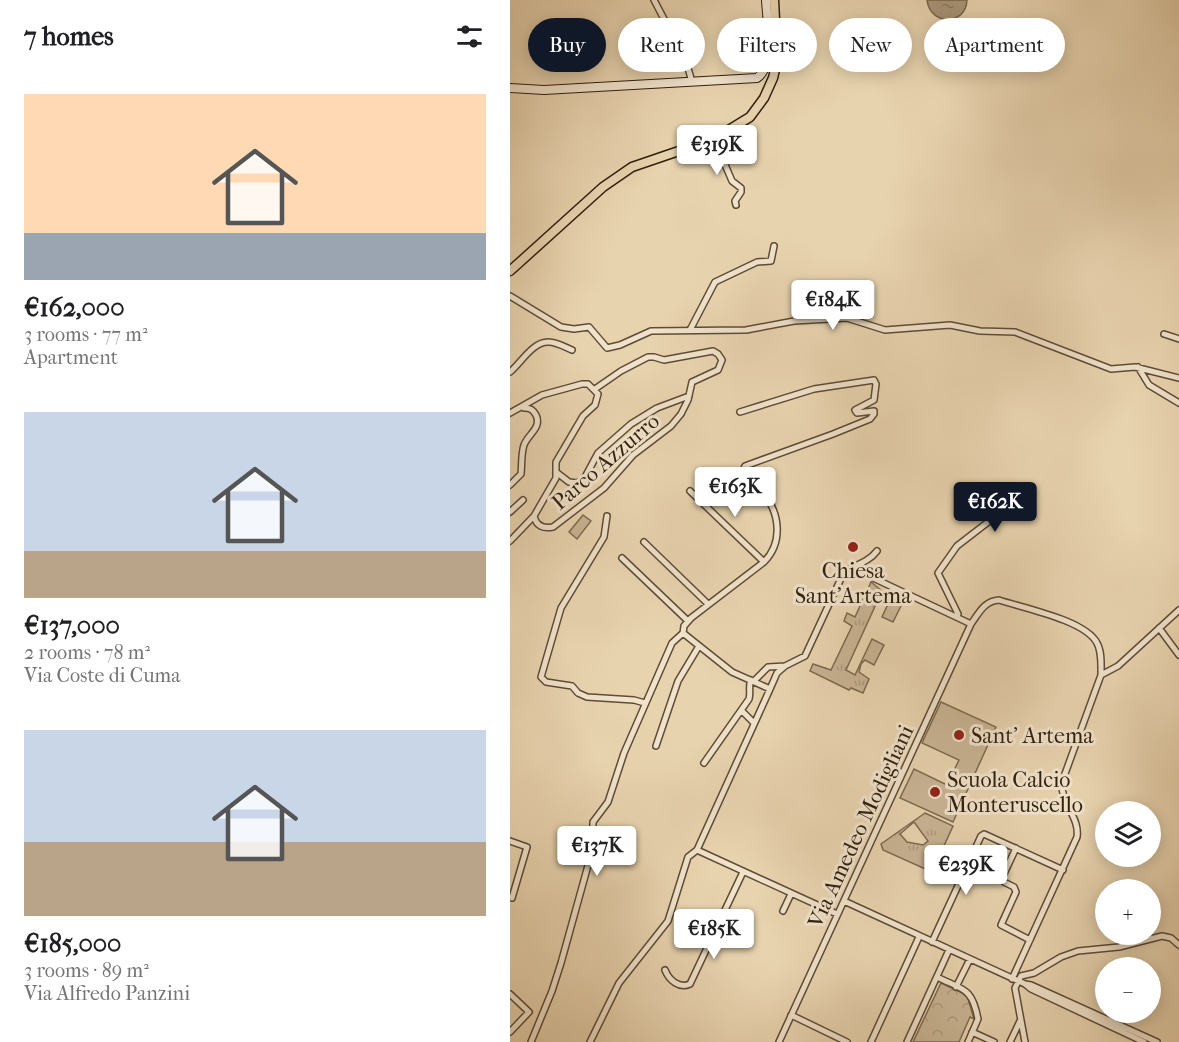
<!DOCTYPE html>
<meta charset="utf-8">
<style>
body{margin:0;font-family:"IM FELL French Canon",serif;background:#f2f2f2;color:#202124;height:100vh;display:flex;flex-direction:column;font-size:22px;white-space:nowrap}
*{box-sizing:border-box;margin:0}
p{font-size:20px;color:#757577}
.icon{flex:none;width:33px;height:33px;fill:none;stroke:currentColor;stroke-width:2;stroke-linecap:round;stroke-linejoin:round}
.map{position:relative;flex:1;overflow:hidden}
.panel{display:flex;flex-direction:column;background:#fff;width:510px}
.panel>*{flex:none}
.top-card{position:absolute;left:18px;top:18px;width:561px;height:54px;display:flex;gap:12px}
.controls{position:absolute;left:585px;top:801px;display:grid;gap:12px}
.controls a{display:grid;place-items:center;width:66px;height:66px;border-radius:50%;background:#fff;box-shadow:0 3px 15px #0003;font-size:30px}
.price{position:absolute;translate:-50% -51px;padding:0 14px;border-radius:6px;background:#fff;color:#222;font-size:20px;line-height:39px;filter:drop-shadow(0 2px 3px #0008)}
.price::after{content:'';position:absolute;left:50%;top:36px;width:18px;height:14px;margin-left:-9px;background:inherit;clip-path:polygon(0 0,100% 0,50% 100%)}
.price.on{background:#111827;color:#fff}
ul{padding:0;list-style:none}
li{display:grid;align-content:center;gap:12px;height:318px;padding:0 24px}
li span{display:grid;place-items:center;height:186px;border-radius:0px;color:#555}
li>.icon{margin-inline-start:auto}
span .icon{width:108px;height:108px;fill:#fffc;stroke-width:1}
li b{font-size:26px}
h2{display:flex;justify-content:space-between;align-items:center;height:72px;padding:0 24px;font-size:26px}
.pill{padding:0 21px;border-radius:27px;background:#fff;box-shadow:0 3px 15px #0003;font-size:21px;line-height:54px}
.pill.on{background:#111827;color:#fff}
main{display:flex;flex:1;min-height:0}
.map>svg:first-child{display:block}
</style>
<main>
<section class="panel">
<h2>7 homes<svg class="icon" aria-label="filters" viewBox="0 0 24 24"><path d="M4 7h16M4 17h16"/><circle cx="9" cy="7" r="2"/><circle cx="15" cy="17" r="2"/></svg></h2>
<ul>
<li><span style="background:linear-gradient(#ffd9b3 75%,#9aa5b1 0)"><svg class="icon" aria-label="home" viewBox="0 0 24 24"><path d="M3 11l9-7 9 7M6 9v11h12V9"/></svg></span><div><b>€162,000</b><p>3 rooms · 77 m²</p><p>Apartment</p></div></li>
<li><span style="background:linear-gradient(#c9d6e8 75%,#b9a48a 0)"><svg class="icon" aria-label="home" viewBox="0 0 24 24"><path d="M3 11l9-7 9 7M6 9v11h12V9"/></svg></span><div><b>€137,000</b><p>2 rooms · 78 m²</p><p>Via Coste di Cuma</p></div></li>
<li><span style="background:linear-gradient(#c9d6e8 60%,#b9a48a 0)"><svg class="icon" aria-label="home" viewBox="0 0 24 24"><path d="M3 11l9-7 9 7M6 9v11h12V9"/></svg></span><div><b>€185,000</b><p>3 rooms · 89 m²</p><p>Via Alfredo Panzini</p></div></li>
</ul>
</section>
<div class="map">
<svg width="669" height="1042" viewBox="0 0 669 1042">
<defs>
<pattern id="grass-tufts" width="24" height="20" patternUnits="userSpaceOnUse" patternTransform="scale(1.5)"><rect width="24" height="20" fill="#c9b494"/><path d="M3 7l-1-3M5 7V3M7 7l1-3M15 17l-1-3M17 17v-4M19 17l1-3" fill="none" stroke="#ad9a7e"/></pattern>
<pattern id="park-crowns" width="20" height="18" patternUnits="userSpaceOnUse" patternTransform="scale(1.5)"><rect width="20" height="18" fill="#c9b494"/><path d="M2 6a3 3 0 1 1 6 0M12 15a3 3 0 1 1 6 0" fill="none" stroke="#ad9a7e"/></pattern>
<pattern id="water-ripples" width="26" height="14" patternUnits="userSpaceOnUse" patternTransform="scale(1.5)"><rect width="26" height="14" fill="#a99678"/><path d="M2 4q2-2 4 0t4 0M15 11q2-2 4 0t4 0" fill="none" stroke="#8a7a61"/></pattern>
</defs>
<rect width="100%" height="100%" fill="#e8d3af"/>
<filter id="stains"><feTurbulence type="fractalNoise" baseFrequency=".00333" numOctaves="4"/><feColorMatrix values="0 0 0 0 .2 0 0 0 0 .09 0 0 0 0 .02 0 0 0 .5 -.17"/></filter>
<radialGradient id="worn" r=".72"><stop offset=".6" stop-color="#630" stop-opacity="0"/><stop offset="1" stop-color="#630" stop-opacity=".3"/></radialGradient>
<path fill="url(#grass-tufts)" stroke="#7c6a51" stroke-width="1.5" fill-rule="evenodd" d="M361 582 372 591 336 670 345 675 362 639 374 645 364 665 355 660 351 664 349 672 359 679 353 693 341 688 339 690 300 671 303 664 321 670 342 626 334 621 337 613 345 617Z
M384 591 397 597 394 600 383 622 372 617Z
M415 813 443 826 422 872 373 850 371 844ZM404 822 418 841 413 845 397 842 390 834Z"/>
<path fill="url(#park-crowns)" stroke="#7c6a51" stroke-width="1.5" d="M431 983 457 995 464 1019 460 1017 449 1042H403Z"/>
<path fill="#c9b494" stroke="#7c6a51" stroke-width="1.5" d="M73 515 81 521 67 539 59 532Z
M431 702 486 727 443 822 390 798 404 769 437 785 449 760 412 743Z"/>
<path fill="url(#water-ripples)" stroke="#79664e" stroke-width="1.5" d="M417 0H457C456 26 420 26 417 0Z"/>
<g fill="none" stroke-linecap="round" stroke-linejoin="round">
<defs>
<path id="street" d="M144 0 176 61 182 82
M204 139 222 181 231 188V192L225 201 226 205
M0 296 51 327 64 329 79 327 97 348 110 345 141 331 236 330 284 321 337 318 375 330 440 325 470 331 505 332 601 369 625 367 669 378
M180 330 205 282 247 262 261 261 264 246
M654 334 669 339
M628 367 639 385 669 403
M0 372C11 363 23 341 39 342 46 342 55 347 62 350
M0 413 32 395 72 384H78L88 394 85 405 73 416 46 462V478L24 516C26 526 33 529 43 527L94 488 123 455 161 426 171 414 178 400 182 382 208 370 212 360 208 354 203 351 154 360 144 357H138L111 371 85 389
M46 472 59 482 67 483 74 479 88 453 121 424 147 408 179 396
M0 485 11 474C12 465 11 454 14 445 18 434 32 428 26 415 23 410 21 408 14 408
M180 491 254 562
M0 512 13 500
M97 516 94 537 51 608 31 677 36 682 62 686 68 693 77 697 124 700 135 703
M0 541 24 516
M134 542 198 604
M112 558 178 621
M344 569 461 624
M447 617 448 614 428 573 447 546 482 519 498 495
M649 628 669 655
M173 633 222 672 260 689
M591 675 608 666 669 610
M244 681 258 667 275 666 295 656 334 572C344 565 358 563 367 551
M232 711 244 723
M146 746 168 681 189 646
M194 763 239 699C241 692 238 686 241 680
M0 841 17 847 2 898
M506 848 492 878 494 882 504 887 506 892 491 925 520 940
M187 850 327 914
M334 901 515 984 521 989 634 1042
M273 911 281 894
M422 942 471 836 474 834 553 870
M155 970C159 980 169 989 180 984L233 872
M427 977C453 990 462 987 468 1019L458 1042
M515 984 521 985 647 1042
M446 987 460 959
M0 994 19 1012 0 1032
M281 1015 337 1042
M462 1032 484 1042
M21 1042 42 991 51 963 82 851 83 822 98 802 114 753 162 643 173 633 174 626 181 618 254 562C273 543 270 514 254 494 248 485 238 479 234 468L235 466 323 434 360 419 364 414V411L347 413 345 410 364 400 366 384 364 380 304 389 230 412
M80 1042 109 983 158 921 178 857 187 850 260 689 267 673 275 666
M269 1042 461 624C469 613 474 601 489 600 513 608 575 620 587 643 592 652 591 665 591 675L552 782C550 803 570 817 567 837L502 979
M361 1042 409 937
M397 1042 439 950
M500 1042 510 1021
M515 1042 505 988 511 976 524 973 551 957 568 951 609 947 652 936 661 938 669 945"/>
<path id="secondary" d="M0 88 34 90 247 78C265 66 257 20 256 0"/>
<path id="primary" d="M0 271 93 187 122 167 204 139 240 117 254 98 263 78 267 61 264 0"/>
</defs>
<use href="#street" stroke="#5e4c36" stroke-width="8"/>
<use href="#secondary" stroke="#301f0e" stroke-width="10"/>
<use href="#primary" stroke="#301f0e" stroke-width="11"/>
<use href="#street" stroke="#f0e2cb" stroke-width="5"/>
<use href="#secondary" stroke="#f0e2cb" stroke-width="8"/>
<use href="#primary" stroke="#e8d3af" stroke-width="8"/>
</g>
<g fill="#8f2418" stroke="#f0e2cb" stroke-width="2">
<circle cx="343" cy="547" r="6"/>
<circle cx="449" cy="735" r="6"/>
<circle cx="425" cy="792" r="6"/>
</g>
<g text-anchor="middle" stroke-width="6" stroke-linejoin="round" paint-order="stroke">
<g font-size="22" fill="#301f0e" stroke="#f0e2cb">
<text transform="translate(95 461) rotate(-41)" y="8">Parco Azzurro</text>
<text transform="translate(350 826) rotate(-65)" y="8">Via Amedeo Modigliani</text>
</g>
<g font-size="22" fill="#301f0e" stroke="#f0e2cb" text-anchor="start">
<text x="343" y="578" text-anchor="middle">Chiesa<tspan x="343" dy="25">Sant'Artema</tspan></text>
<text x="461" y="743">Sant' Artema</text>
<text x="437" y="787">Scuola Calcio<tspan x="437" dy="25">Monteruscello</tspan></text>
</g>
</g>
<rect width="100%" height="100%" filter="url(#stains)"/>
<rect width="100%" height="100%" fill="url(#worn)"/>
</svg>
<div class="controls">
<a><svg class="icon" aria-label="layers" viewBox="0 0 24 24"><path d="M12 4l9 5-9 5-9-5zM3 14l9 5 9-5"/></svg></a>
<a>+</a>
<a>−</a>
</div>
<b class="price" style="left:207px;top:176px">€319K</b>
<b class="price" style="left:323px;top:331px">€184K</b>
<b class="price" style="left:225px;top:518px">€163K</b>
<b class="price on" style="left:485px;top:533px">€162K</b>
<b class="price" style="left:87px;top:877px">€137K</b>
<b class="price" style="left:456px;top:896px">€239K</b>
<b class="price" style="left:204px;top:960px">€185K</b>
<div class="top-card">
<a class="pill on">Buy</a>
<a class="pill">Rent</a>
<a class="pill">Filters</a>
<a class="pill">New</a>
<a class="pill">Apartment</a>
</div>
</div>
</main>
